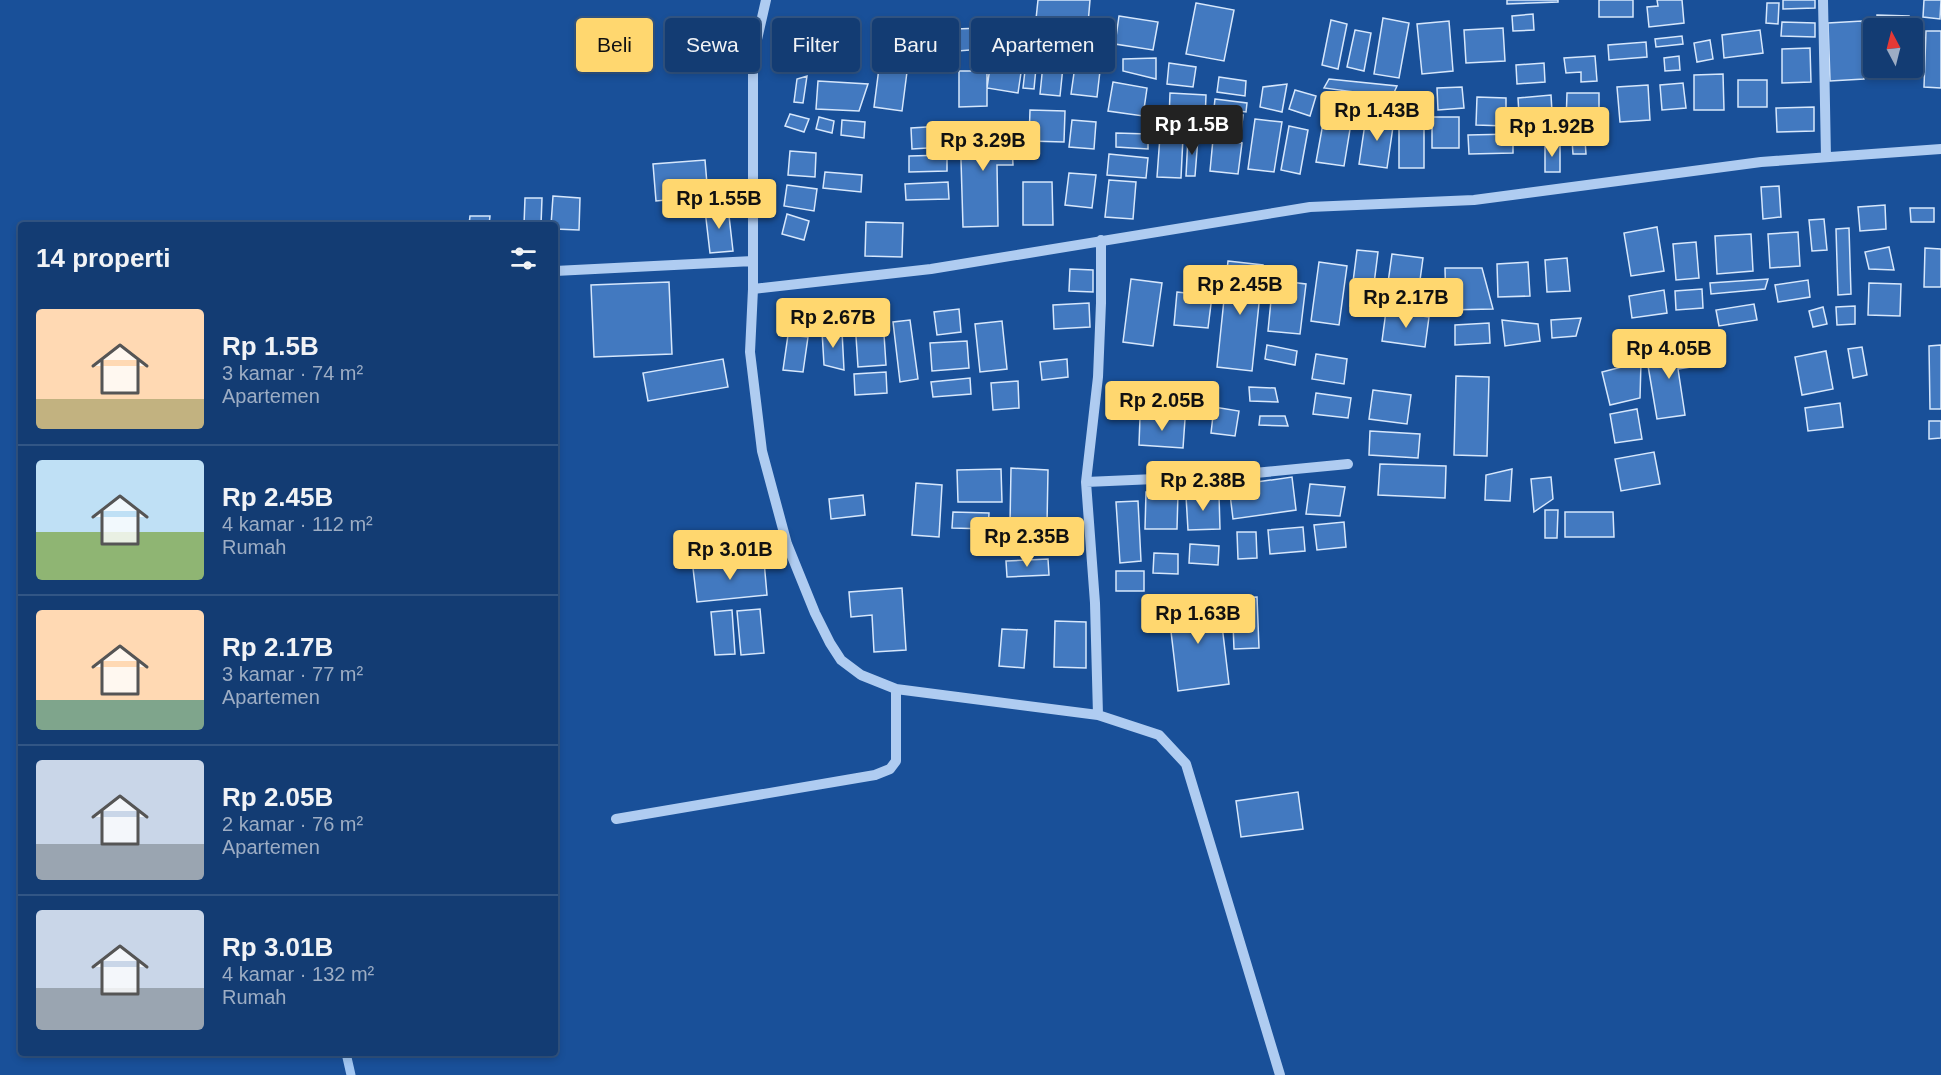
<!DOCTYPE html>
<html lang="id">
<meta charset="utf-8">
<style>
body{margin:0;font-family:Arial,sans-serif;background:#20477b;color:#f1f3f6;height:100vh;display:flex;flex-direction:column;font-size:22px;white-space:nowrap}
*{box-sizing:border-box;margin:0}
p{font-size:20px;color:#9dadc4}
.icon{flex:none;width:33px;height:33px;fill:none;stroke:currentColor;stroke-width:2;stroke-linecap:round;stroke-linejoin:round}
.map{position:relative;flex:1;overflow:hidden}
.sheet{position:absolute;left:18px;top:222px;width:540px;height:834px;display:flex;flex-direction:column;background:#133c73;border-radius:6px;box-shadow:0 3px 9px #0003,0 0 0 2px #325685}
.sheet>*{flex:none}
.banner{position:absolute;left:576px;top:18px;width:570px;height:54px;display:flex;gap:12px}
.needle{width:39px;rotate:353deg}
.tools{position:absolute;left:1863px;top:18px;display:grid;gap:12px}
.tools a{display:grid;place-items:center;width:60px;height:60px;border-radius:6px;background:#133c73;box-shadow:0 3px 9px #0003,0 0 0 2px #325685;font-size:30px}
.price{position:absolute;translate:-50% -51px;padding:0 14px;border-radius:6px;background:#ffd76f;color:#111;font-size:20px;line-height:39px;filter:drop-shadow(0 2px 3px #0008)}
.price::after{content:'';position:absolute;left:50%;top:36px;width:18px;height:14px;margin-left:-9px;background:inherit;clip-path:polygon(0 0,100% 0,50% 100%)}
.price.on{background:#222;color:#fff}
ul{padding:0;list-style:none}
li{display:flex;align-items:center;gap:18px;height:150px;padding:0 18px}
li+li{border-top:2px solid #325685}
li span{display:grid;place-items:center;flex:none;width:168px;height:120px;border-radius:6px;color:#555}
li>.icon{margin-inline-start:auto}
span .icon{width:72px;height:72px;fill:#fffc;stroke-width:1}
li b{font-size:26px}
h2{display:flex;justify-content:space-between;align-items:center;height:72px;padding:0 18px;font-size:26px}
.tag{padding:0 21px;border-radius:6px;background:#133c73;box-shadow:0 3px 9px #0003,0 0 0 2px #325685;font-size:21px;line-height:54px}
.tag.on{background:#ffd76f;color:#111}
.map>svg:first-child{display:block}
</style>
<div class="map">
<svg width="1941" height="1075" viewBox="0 0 1941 1075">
<rect width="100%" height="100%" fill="#195099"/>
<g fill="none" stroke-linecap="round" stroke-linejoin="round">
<path stroke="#a2c7f3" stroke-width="9" d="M346 1053 351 1075"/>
</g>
<path fill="#4279c0" stroke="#d6e7fc" stroke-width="1.5" d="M1038 0H1090L1088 24 1036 19Z
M1507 0H1558V2L1507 4Z
M1599 0H1633V17H1599Z
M1657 0H1682L1684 23 1649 27 1647 7 1658 6Z
M1783 0H1815V8L1783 9Z
M1924 0H1941L1940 19 1923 17Z
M1196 3 1234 10 1224 61 1186 54Z
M1767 3H1779L1778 24 1766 23Z
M1533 14 1534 30 1513 31 1512 16Z
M1877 15 1909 16 1908 28H1877Z
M1119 16 1158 22 1153 50 1115 44Z
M1383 18 1409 23 1399 78 1374 74Z
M1331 20 1347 24 1338 69 1322 65Z
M1449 21 1453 71 1422 74 1417 24Z
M1862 21 1864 79 1830 81 1828 23Z
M1782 22 1815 23V37L1781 36Z
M993 24 1020 28 1019 39 992 34Z
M981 28 982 49 958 51 956 29Z
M1503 28 1505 61 1466 63 1464 30Z
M1355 30 1371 33 1364 71 1347 67Z
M1760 30 1763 53 1724 58 1722 35Z
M1926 31H1941V88L1924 87Z
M1029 35 1039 36 1034 89 1023 88Z
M1046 35 1066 37 1060 96 1040 94Z
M1682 36 1683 44 1656 47 1655 39Z
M1079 39 1103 41 1102 53 1078 50Z
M1710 40 1713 59 1697 62 1694 43Z
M1646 42 1647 57 1609 60 1608 45Z
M1810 48 1811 82 1782 83V49Z
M992 54 1023 59 1018 93 987 88Z
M1595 56 1597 81 1581 82V72L1566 73 1564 58Z
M1679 56 1680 70 1665 71 1664 58Z
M1156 58V79L1123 71V59Z
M1076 59 1101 62 1097 97 1071 94Z
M880 60 908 64 902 111 874 107Z
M1169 63 1196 67 1193 87 1167 84Z
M1544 63 1545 82 1517 84 1516 65Z
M1877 68H1908V78H1876Z
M959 71H987V106L959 107Z
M1723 74 1724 110H1694V75Z
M807 76 803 103 794 102 797 79Z
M1219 77 1246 81 1245 96 1217 92Z
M1329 79 1397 86 1392 97 1324 88Z
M1738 80H1767V107H1738Z
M818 81 868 84 859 111 816 109Z
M1113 82 1147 88 1143 116 1108 111Z
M1683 83 1686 108 1662 110 1660 85Z
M1287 84 1282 112 1260 107 1263 87Z
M1648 85 1650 120 1620 122 1617 87Z
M1462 87 1464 108 1438 110 1437 88Z
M1295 90 1316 96 1310 116 1289 109Z
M1170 93 1206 95 1205 122 1169 120Z
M1567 93H1599V123H1566Z
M1551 95 1553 128 1520 131 1518 98Z
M1477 97 1506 98V126L1476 125Z
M1215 99 1247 103 1246 112 1214 108Z
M1814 107V131L1777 132 1776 108Z
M1030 110 1065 111 1064 142 1029 141Z
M1325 112 1352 117 1344 166 1316 162Z
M1218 113 1243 115 1241 133 1212 130Z
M790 114 809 119 804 132 785 126Z
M819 117 834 121 832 133 816 129Z
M1366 117 1394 120 1387 168 1359 164Z
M1399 117H1424V168H1399Z
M1432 117H1459V148H1432Z
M1255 119 1282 122 1274 172 1248 169Z
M842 120 865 122 864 138 841 135Z
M1072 120 1096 122 1094 149 1069 147Z
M943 126 944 147 912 149 911 128Z
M1011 126 1013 165H997L998 226 963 227 960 127Z
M1289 126 1308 130 1300 174 1281 170Z
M1116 133 1148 134V149L1116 147Z
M1513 134V153L1469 154 1468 135Z
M1160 136 1183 137 1181 178 1157 177Z
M1188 137 1198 138 1195 176H1186Z
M1213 139 1242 143 1238 174 1210 171Z
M1585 139 1586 154H1573L1572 140Z
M1545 145H1560V172H1545Z
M790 151 816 153 815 177 788 175Z
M1109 154 1148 158 1146 178 1107 175Z
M947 155V171L909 172V156Z
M705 160 708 196 656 201 653 164Z
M825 172 862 175 861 192 823 188Z
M1069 173 1096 175 1092 208 1065 205Z
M1109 180 1136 182 1133 219 1105 217Z
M948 182 949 199 906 200 905 184Z
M1023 182H1052L1053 225H1023Z
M787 185 817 189 814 211 784 206Z
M1779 186 1781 217 1763 219 1761 187Z
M553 196 580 198 579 230 555 229V225H551Z
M525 198H542L541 225H524Z
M1885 205 1886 229 1860 231 1858 207Z
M728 207 733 251 710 253 705 210Z
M1910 208H1934V222H1911Z
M787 214 809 221 804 240 782 234Z
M470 216H490L489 225H469Z
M1824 219 1827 250 1812 251 1809 220Z
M866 222 903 223 902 257 865 256Z
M1657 227 1664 271 1631 276 1624 233Z
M1849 228 1851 294 1838 295 1836 229Z
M1798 232 1800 266 1770 268 1768 234Z
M1751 234 1753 271 1717 274 1715 236Z
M1696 242 1699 278 1676 280 1673 244Z
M1889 247 1894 270 1869 269 1865 252Z
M1925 248 1941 249V287H1924Z
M1357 250 1378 252 1371 308 1350 306Z
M1392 254 1423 258 1418 295 1387 290Z
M1567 258 1570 291 1547 292 1545 260Z
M1228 261 1263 265 1252 371 1217 367Z
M1319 262 1347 266 1339 325 1311 321Z
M1528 262 1530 296 1498 297 1497 264Z
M1445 268H1482L1493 309 1446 310Z
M1070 269 1093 270V292L1069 291Z
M1131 279 1162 283 1153 346 1123 342Z
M1768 279 1765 289 1711 294 1710 283Z
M1273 280 1306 284 1300 334 1268 331Z
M1808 280 1810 297 1778 302 1775 285Z
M669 282 672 354 594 357 591 285Z
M1869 283 1901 284 1900 316 1868 315Z
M1702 289 1703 308 1676 310 1675 291Z
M1664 290 1667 313 1632 318 1629 296Z
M1177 292 1212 296 1208 328 1174 325Z
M1089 303 1090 327 1054 329 1053 305Z
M1754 304 1757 320 1719 326 1716 310Z
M1855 306V324L1837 325 1836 307Z
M1823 307 1827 324 1813 327 1809 311Z
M959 309 961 332 937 335 934 312Z
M1386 311 1429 317 1425 347 1382 341Z
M1581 318 1576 336 1552 338 1551 320Z
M883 319 886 365 858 367 855 321Z
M910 320 918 379 900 382 893 322Z
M1502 320 1538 324 1540 341 1505 346Z
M1002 321 1007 369 980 372 975 324Z
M1489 323 1490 343 1455 345V325Z
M822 331H842L844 370 824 365Z
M788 335 808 337 803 372 783 370Z
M967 341 969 368 932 371 930 343Z
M1267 345 1297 351 1295 365 1265 359Z
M1941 345V409H1930L1929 346Z
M1694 346 1698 366 1678 369 1685 415 1657 419 1646 354Z
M1862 347 1867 375 1853 378 1848 349Z
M1826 351 1833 389 1802 395 1795 357Z
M1316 354 1347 359 1344 384 1312 379Z
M723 359 728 387 648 401 643 373Z
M1067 359 1068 377 1042 380 1040 362Z
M1641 362 1640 398 1610 405 1602 372Z
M886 372 887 393 855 395 854 374Z
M1456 376 1489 377 1487 456 1454 455Z
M970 378 971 394 933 397 931 382Z
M1018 381 1019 408 993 410 991 383Z
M1249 387 1275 388 1278 402 1250 401Z
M1373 390 1411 395 1407 424 1369 419Z
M1316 393 1351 398 1348 418 1313 414Z
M1840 403 1843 427 1808 431 1805 408Z
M1214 407 1239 411 1235 436 1211 433Z
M1637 409 1642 439 1615 443 1610 414Z
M1260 416H1285L1288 426 1259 425Z
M1140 417 1185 419 1183 448 1139 445Z
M1929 421H1941V438L1929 439Z
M1370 431 1420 434 1418 458 1369 455Z
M1654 452 1660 484 1621 491 1615 459Z
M1380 464 1446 466 1445 498 1378 495Z
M1011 468 1048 470 1047 525 1010 524Z
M1001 469 1002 502H958L957 470Z
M1512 469 1510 501 1485 500 1486 475Z
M1292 477 1296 510 1233 519 1229 486Z
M1551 477 1553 499 1534 512 1531 479Z
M916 483 942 485 939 537 912 535Z
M1310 484 1345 487 1340 516 1306 514Z
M1146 492 1178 493 1177 529H1145Z
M863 495 865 515 831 519 829 499Z
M1219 495 1220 529 1188 530 1186 496Z
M1138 501 1141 561 1120 563 1116 502Z
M1545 510H1558L1557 538H1545Z
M953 512 989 513 988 529 952 528Z
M1565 512H1613L1614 537H1565Z
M1344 522 1346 547 1317 550 1314 525Z
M1303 527 1305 551 1270 554 1268 530Z
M1237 532H1256L1257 558 1238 559Z
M1008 541H1050V553H1008Z
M1190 544 1219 546 1218 565 1189 563Z
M1154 553 1178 554V574L1153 573Z
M1048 559 1049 575 1007 577 1006 561Z
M764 561 767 595 697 602 693 568Z
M1116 571H1144V591H1116Z
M902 588 906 650 874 652 872 615 851 617 849 592Z
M1257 597 1259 648 1234 649 1232 598Z
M1219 600 1229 684 1178 691 1168 606Z
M760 609 764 653 741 655 737 611Z
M732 610 735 654 715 655 711 612Z
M1055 621 1086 622V668L1054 667Z
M1002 629 1027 630 1024 668 999 666Z
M1298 792 1303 829 1241 837 1236 801Z"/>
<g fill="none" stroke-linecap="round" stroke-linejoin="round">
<path stroke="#afccf1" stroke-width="10" d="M766 0 753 57V289L750 352 762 451 787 544 815 613 830 643 841 660 861 675 896 689 1098 715 1159 735 1186 764 1280 1075
M1823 0 1826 157
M555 271 753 261
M753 289 931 269 1310 207 1474 200 1761 162 1941 149
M1086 482 1224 476 1348 464
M1098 715 1095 603 1086 482 1098 377 1101 303V240
M616 819 875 775 890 769 896 761V689"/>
</g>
</svg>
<div class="tools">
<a><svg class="needle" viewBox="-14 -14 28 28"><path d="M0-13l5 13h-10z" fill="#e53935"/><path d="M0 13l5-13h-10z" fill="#9dadc4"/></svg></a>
</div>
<b class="price" style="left:1377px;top:142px">Rp 1.43B</b>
<b class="price on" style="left:1192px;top:156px">Rp 1.5B</b>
<b class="price" style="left:1552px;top:158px">Rp 1.92B</b>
<b class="price" style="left:983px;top:172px">Rp 3.29B</b>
<b class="price" style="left:719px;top:230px">Rp 1.55B</b>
<b class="price" style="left:1240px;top:316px">Rp 2.45B</b>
<b class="price" style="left:1406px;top:329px">Rp 2.17B</b>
<b class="price" style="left:833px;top:349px">Rp 2.67B</b>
<b class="price" style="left:1669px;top:380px">Rp 4.05B</b>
<b class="price" style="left:1162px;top:432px">Rp 2.05B</b>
<b class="price" style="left:1203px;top:512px">Rp 2.38B</b>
<b class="price" style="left:1027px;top:568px">Rp 2.35B</b>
<b class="price" style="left:730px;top:581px">Rp 3.01B</b>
<b class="price" style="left:1198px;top:645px">Rp 1.63B</b>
<div class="banner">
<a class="tag on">Beli</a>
<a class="tag">Sewa</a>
<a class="tag">Filter</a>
<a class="tag">Baru</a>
<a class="tag">Apartemen</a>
</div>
<section class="sheet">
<h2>14 properti<svg class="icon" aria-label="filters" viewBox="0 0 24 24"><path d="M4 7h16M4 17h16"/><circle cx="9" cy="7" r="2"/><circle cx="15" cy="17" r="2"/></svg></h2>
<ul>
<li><span style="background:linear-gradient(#ffd9b3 75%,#c2b280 0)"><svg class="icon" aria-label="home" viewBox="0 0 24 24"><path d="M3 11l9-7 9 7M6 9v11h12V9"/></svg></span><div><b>Rp 1.5B</b><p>3 kamar · 74 m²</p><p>Apartemen</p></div></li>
<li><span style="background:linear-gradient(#bfe0f5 60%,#8fb573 0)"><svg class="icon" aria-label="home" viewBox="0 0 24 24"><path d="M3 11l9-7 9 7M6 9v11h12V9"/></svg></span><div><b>Rp 2.45B</b><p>4 kamar · 112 m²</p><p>Rumah</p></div></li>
<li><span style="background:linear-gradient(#ffd9b3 75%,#7fa58c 0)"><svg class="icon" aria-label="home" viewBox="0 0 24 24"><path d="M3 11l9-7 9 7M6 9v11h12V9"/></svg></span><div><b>Rp 2.17B</b><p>3 kamar · 77 m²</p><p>Apartemen</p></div></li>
<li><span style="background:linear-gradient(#c9d6e8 70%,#9aa5b1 0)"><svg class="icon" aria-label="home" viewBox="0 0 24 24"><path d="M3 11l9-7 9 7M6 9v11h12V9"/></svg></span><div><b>Rp 2.05B</b><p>2 kamar · 76 m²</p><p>Apartemen</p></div></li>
<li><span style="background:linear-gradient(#c9d6e8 65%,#9aa5b1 0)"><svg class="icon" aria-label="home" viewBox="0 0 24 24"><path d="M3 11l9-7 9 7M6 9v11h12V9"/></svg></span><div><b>Rp 3.01B</b><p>4 kamar · 132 m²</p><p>Rumah</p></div></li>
</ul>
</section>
</div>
